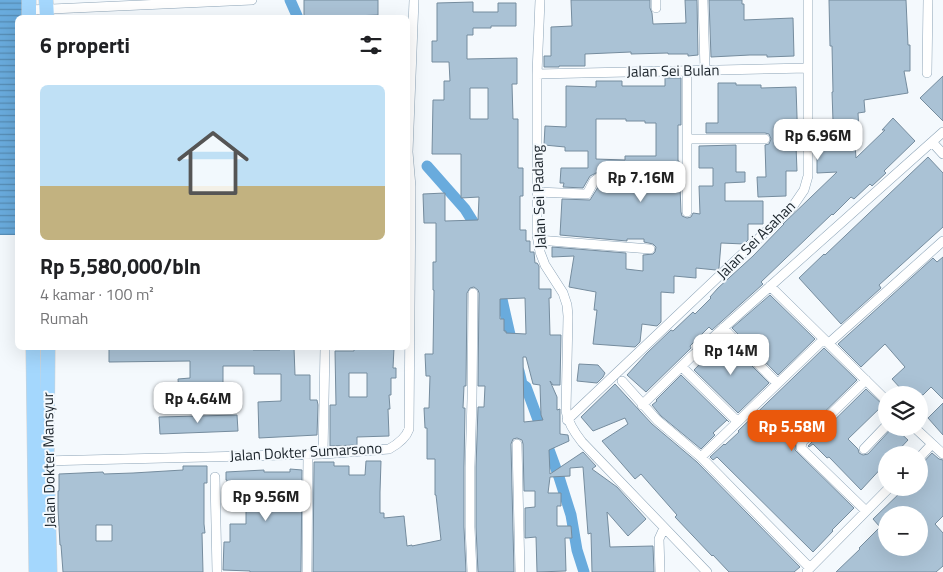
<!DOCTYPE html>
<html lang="id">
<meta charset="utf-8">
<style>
body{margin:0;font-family:"Titillium Web",sans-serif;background:#f6f6f6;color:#202124;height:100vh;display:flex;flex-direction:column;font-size:19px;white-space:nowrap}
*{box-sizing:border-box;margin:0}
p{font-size:16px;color:#757577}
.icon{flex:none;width:28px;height:28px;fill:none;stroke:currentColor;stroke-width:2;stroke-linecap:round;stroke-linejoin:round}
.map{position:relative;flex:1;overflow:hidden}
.side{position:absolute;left:15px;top:15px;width:395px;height:335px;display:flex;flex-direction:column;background:#fff;border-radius:8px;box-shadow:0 5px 20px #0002}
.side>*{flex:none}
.controls{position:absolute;left:878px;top:386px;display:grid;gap:10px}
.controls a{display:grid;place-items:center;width:50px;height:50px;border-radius:50%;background:#fff;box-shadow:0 5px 20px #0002;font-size:25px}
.price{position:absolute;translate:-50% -42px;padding:0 11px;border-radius:10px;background:#fff;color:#222;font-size:16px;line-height:32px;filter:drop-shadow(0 1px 2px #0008)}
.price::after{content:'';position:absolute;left:50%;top:30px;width:15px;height:11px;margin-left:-8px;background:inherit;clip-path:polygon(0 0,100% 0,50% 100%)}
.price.selected{background:#ea580c;color:#fff}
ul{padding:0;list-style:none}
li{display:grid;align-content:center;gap:10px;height:265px;padding:0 25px}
li span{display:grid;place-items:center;height:155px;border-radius:8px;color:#555}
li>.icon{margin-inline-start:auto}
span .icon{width:90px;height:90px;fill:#fffc;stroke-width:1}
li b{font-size:21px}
h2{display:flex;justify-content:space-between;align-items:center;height:60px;padding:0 25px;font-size:21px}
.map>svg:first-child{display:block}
</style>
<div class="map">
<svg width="943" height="572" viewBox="0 0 943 572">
<defs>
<pattern id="water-rules" width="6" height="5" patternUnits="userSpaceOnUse" patternTransform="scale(1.25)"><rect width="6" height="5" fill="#69abdd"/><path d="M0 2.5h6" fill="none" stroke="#568bb3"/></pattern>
</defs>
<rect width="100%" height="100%" fill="#f4f9fd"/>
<path fill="url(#water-rules)" d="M0 0H29V17L18 18 17 235H0Z"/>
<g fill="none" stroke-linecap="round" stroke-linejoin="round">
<path stroke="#69abdd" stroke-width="11" d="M290 0 298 18
M427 166 465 209 480 233
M499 286 513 348
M519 371 522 384 526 387 559 477 571 515 577 550 584 572"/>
</g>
<path fill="#aac2d5" stroke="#758c9e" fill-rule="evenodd" d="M304 0H378V15L304 18Z
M571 0H650V8L652 13 653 24 686 23 685 0H697L698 55 688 56V54H668V53L631 54V52L585 54V66H559V67H544V56H551V27L572 26Z
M709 0H742V4H744V20L793 18 794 56 767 57V55H750L711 57Z
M829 0H906L908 45H910V71H904L908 93 864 100 865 112 858 113 859 131H854L856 158 885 130H882L893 118 915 141 884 171 886 173 872 186 870 184 854 199 851 197 833 215 832 214 761 282 763 284 712 330 709 327 690 346 691 348 689 350 646 392 627 375 647 353 671 330 673 331 693 312 695 314 711 298 710 297 718 288 753 256 784 224H783L837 172 817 173V156H820V136H826V121H833L832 92H833L832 46H830Z
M473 2V12H498V3H516V26H491V28H473V35H467V59L517 58V84H512L513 119H518V168H523V196H520V230H526V241H530V252H534L535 263H537L539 266V289H551V298H549L550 335H561L560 385H553L550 381 557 397V410L560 409V434L568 435 569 441 549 450 550 474 583 452 596 466 592 469 617 487 646 519 628 536 607 512 610 547 653 546 654 572H592L591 533 588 534 583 467 570 468V476L550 477 548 493H561V506H557V526H571L572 538H565L566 571 537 572 536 537 525 538V508L535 507V491H524L523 444 522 440 517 438 513 439 511 444 514 572H478L476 527V467L478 407H484L485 386H478L479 293 478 290 474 287 470 288 467 293 466 386H464L463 408H465L464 467V527L466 572H313L314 462H334V466H349V475H365L366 461H381L380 492V513H384V518L404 516 407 546 412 545V546L441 540 436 495H435V459H427V428H425L424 408H429L430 376H426L425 354H433L434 290H433V262H436V223H424L423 194 445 193V221L478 220 479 197 461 198V154H432L433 100H444V81H450L449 62H432V41H437V3ZM470 88H488V119H470ZM525 298 526 334 506 333V331H504V319H500V299ZM523 357H526L533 384 540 385 541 415 543 420 524 422Z
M943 76V121L920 98Z
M665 78H681V125H678V161H679L681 212 682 216 687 218 691 217 693 213 700 214 699 186H713V168H699V146L736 145V172H745V182L725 183V201H763V224H748V240L744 244 721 243 719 268 716 270 696 268V278L674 276V293L661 292V322L657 326 642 324 640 342 635 347 593 344 597 310H594L596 292 569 287 574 256 552 257V247L626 253V269L643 271V255L653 254 655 252 656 247 653 244 644 242V239H627V241L560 235 562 199 590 200 600 184H633L638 182 639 178 638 174 633 172H598L590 176 583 188 563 187 564 183H560L561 168H588V151H565V147L544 145 545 126 566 127V86L596 87V81H622V86H665ZM596 119H626V121H645V123H656V156H625V160L596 159Z
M718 83H736V85H761V88L796 87 798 146H796L797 171H786V196L758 197 757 177H766L765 145 769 144 771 139 769 134 765 133H706V123H718Z
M928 157 943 173V227L879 285 881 288 841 324 799 278 824 254 825 255Z
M943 257V399L931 387 923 395H913L905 387 902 390 892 379 905 367 885 344 861 367 838 344 933 258 937 262Z
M770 295 815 339 778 375 732 328Z
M723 337 769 383 738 413 694 370 722 341 720 339Z
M109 348H253V350H280L281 348H294L295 375H310V400H317L318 405 317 435 259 438 258 402 281 401V374H254V366H223V392L188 393V395H179L178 379 190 378V361L109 362Z
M354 348H394L393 368H396V378H391V395H389L390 409H388L389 436 357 437V445L330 446V405H336L335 351H354ZM349 373H367V397H349Z
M824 348 857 380 798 438 796 441 795 450 797 452 854 508 832 530 833 531 813 552 717 457 713 460 710 457 724 444 725 445 739 432 738 431Z
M579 364 598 365 605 373 603 377 597 383 577 381Z
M681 375 729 422 727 420 713 433 715 435 701 449 661 416 652 405 657 401 656 400Z
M615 384 652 424 697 462 800 567 794 572H729L713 555 712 556 675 517 677 515 641 474 635 479 602 441 628 424 625 418 593 431 581 417Z
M866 389 883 405 848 439 858 449 859 453 863 455 868 454 892 428H895L908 440 894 455H886V463L861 490 829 457 827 458 813 444 809 447 808 446Z
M943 403V435L928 418Z
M237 415 238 431 160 434 159 417Z
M932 453 939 459 943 460V516L935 524 943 533V566L936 572H836L860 549 859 548 880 527 873 519 905 488H919V467ZM886 515H919V548H886Z
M183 466H207V483H204V524L205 533H202L203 572H63L61 545H60L58 509V491H59V474L103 472 104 474 133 473 183 470ZM96 525H112V541H96Z
M290 469 302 470 301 572H250V571L223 570 224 542H230V524H246V501L228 502 227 480H226V472L264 470V472H290Z"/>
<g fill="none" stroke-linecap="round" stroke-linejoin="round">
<defs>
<path id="street" d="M540 0 537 74V235L540 252 545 265 563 293 567 305 568 316 566 411C568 423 574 432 582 442L707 572
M656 0V8
M703 0 705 70
M29 10 252 0
M687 71V212
M927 73 928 0
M537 74 808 68
M687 139H765
M932 142 943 154
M537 192 585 194H587L594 181 598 178H633
M538 240 650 249
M770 286 886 400
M723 328 777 383
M829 343 943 241
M682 367 737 421
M866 380 802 442 801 448 866 511
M622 381 657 420 701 457 810 568
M642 405 692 356 943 132
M567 420 793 206 804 190 808 176V0
M915 428 943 454
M517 444 520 572
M864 449 886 426
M323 454 325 348
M701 457 824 339
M919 458 932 444
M43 461 323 454 389 449C398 444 406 438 409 429L411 187 408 152 414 0
M215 477 217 572
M807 571 889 488
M307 572 308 454
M472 572 470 527V467L472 399 473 293
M660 572 659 539 664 528"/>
<path id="primary" d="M29 0V18
M46 0 47 18
M33 348 36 572
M48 348 47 461 50 572"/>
</defs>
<use href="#street" stroke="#8da4b7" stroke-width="10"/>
<use href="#primary" stroke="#d1d3d4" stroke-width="15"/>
<use href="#street" stroke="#fff" stroke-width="9"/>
<use href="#primary" stroke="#a4d7fd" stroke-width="14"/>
</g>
<g text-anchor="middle" stroke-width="4" stroke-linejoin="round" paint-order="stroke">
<g font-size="15" fill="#192229" stroke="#f4f9fd">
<text transform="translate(673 71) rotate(-1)" y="5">Jalan Sei Bulan</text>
<text transform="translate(539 197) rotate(-92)" y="5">Jalan Sei Padang</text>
<text transform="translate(756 240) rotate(-45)" y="5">Jalan Sei Asahan</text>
<text transform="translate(306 452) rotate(-3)" y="5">Jalan Dokter Sumarsono</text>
<text transform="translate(49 460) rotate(-91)" y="5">Jalan Dokter Mansyur</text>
</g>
</g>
</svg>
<div class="controls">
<a><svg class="icon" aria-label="layers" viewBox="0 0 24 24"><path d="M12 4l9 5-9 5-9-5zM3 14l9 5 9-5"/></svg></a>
<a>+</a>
<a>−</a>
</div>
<b class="price" style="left:818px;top:161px">Rp 6.96M</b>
<b class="price" style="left:641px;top:203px">Rp 7.16M</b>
<b class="price" style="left:731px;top:376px">Rp 14M</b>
<b class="price" style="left:198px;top:424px">Rp 4.64M</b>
<b class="price selected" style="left:792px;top:452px">Rp 5.58M</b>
<b class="price" style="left:266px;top:522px">Rp 9.56M</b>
<section class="side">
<h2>6 properti<svg class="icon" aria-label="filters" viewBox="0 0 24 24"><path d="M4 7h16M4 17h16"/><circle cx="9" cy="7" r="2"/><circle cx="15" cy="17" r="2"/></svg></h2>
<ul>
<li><span style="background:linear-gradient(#bfe0f5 65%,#c2b280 0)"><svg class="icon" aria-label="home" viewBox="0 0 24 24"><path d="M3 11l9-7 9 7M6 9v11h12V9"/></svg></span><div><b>Rp 5,580,000/bln</b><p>4 kamar · 100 m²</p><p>Rumah</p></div></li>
</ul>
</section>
</div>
